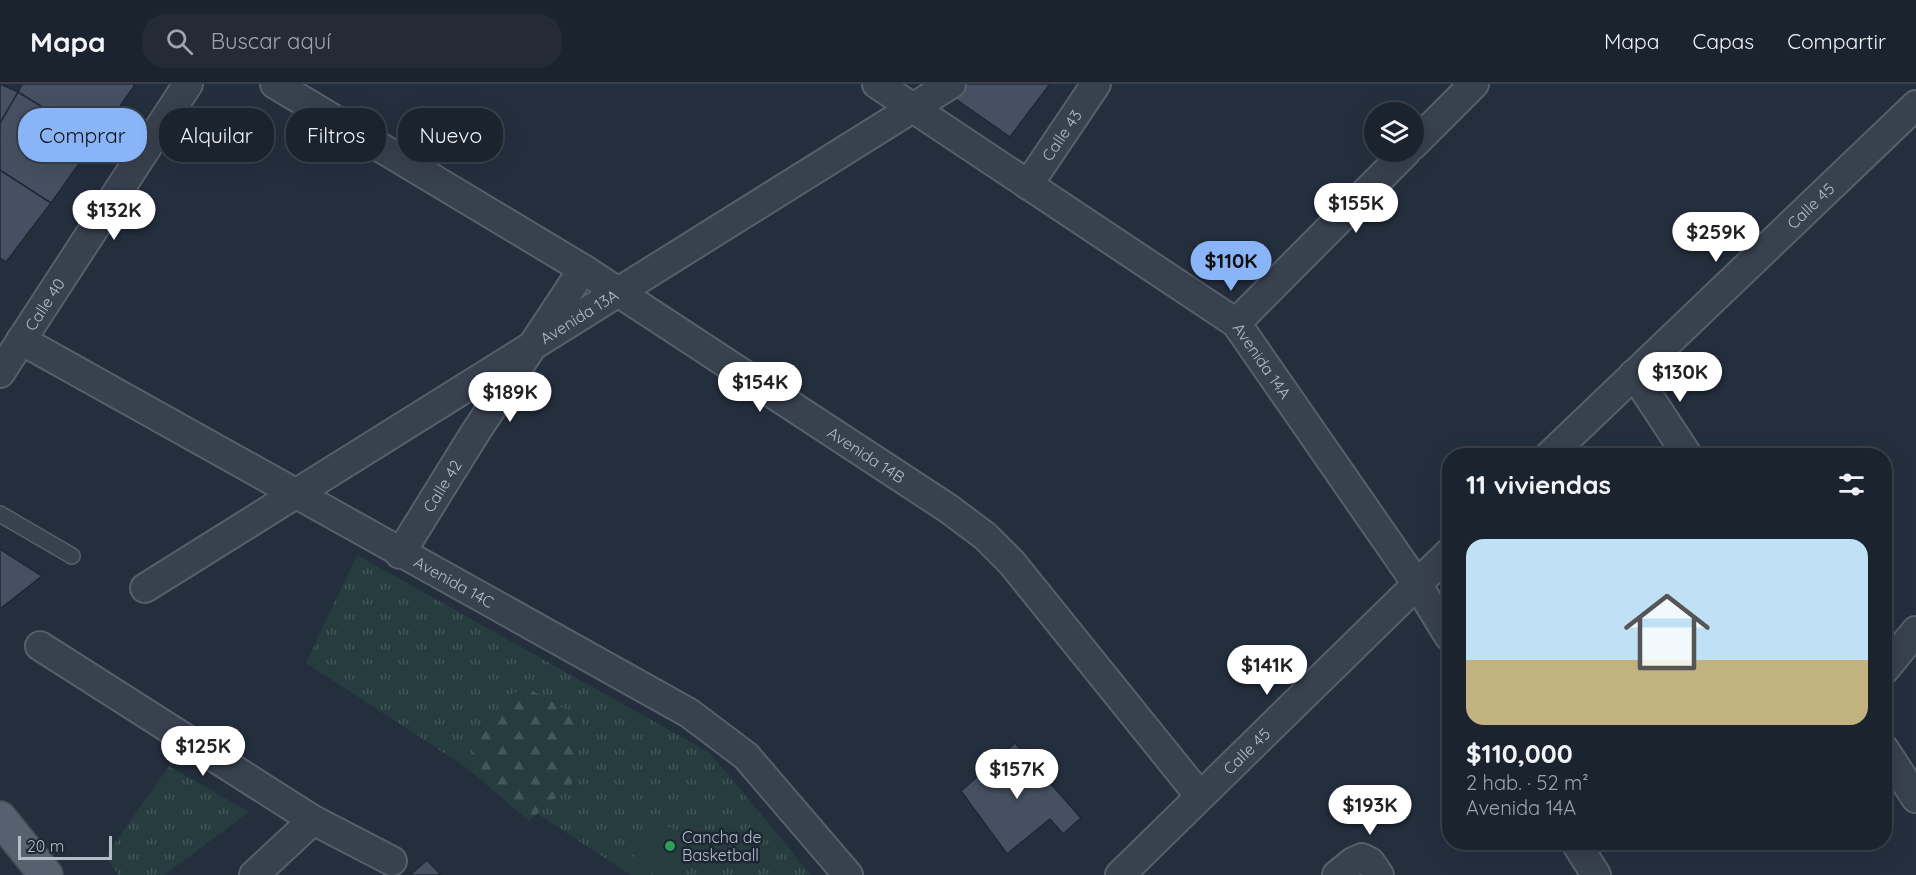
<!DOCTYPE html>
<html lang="es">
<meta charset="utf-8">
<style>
body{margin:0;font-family:Quicksand,sans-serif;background:#242b36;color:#f1f3f6;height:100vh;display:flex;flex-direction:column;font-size:22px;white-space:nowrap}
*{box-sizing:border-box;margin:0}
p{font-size:20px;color:#a0a4aa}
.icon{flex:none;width:33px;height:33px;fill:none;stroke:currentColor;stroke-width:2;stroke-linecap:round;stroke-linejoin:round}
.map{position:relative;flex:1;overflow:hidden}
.panel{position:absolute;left:1442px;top:364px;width:450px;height:402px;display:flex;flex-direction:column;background:#1b232e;border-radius:24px;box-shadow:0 6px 24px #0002,0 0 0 2px #39404a}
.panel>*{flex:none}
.hud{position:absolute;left:18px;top:24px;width:570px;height:54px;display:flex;gap:12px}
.tools{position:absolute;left:1364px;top:18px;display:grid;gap:12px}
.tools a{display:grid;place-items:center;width:60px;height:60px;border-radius:50%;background:#1b232e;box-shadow:0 6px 24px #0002,0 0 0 2px #39404a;font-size:30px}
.scale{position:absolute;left:18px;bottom:15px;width:94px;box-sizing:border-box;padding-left:6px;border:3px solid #b4bcc9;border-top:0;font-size:16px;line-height:21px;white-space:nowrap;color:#b4bcc9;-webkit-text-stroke:4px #1d2633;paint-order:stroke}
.price{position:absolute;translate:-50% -51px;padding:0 14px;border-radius:21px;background:#fff;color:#222;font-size:20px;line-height:39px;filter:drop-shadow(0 2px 3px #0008)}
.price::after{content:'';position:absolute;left:50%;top:36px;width:18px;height:14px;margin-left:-9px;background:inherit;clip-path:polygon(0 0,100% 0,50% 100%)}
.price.current{background:#8ab4f8;color:#111}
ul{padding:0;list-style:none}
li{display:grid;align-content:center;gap:12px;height:318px;padding:0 24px}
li+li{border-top:2px solid #39404a}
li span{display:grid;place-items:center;height:186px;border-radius:18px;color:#555}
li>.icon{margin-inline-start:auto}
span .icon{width:108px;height:108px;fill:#fffc;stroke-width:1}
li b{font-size:26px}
h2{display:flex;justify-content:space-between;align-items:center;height:72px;padding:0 24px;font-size:26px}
.chip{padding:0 21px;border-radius:24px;background:#1b232e;box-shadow:0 6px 24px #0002,0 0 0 2px #39404a;font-size:21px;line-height:54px}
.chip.current{background:#8ab4f8;color:#111}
header{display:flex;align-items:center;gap:36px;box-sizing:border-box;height:84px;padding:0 30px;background:#1b232e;border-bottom:2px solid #39404a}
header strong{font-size:28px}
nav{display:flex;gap:33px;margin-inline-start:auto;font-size:21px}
.search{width:420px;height:54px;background:#242b36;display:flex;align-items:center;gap:15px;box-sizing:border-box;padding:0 21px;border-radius:24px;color:#a0a4aa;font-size:22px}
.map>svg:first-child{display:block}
</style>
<header>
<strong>Mapa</strong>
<div class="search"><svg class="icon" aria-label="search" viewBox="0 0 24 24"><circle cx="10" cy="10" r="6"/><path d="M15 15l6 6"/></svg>Buscar aquí</div>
<nav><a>Mapa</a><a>Capas</a><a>Compartir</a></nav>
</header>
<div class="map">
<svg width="1916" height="791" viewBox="0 0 1916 791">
<defs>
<pattern id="grass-tufts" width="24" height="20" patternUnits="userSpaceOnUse" patternTransform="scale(1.5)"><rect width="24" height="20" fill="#263c3f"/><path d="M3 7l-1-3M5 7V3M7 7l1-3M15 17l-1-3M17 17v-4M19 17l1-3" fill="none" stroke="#435659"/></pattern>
<pattern id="forest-firs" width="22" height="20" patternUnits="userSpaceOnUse" patternTransform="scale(1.5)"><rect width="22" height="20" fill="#263c3f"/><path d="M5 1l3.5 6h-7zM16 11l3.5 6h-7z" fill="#435659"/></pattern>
</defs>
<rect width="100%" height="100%" fill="#242f3e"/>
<path fill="url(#grass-tufts)" d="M357 471 710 669 811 791H631L306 579Z
M169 682 249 728 164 791H119L105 773Z"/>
<path fill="url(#forest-firs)" d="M522 601 582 635 572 700 529 737 468 685 481 644Z"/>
<path fill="#263c3f" d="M659 736 704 766 684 791H655L632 775Z"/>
<path fill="#455162" stroke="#1f2835" stroke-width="1.5" d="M0 0 18 8 0 39Z
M22 0H133L135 1 96 56 18 8Z
M934 0H1050L1010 53Z
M18 8 96 56 51 119 0 86V39Z
M0 86 51 119 6 178 0 174Z
M0 465 42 492 0 525Z
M1015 659 1081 734 1063 750 1050 735 1007 770 961 707Z
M427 776 441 791H410Z"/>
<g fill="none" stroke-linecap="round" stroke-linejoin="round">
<defs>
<path id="lane" d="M0 430 72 472"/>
<g id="street">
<path id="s1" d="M275 0 583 185 949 425 985 452 1012 479 1199 711"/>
<path id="s2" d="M877 0 1236 239 1417 500 1449 552"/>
<path d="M1413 61 1474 0"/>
<path id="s3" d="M1028 101 1096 0"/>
<path d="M1236 239 1406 68"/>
<path id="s4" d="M21 256 689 629 746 672 848 791"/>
<path id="s5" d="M0 289 188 0"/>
<path d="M1634 290 1688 372"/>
<path id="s6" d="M1549 372 1916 21"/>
<path id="s7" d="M400 470 475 349 583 185"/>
<path id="s8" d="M145 504 951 0"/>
<path d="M40 562 313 736 392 777"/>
<path d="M1884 586 1916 547"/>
<path d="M1884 665 1916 714"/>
<path d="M1576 759 1596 791"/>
<path d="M254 791 313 736"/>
<path id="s9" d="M1120 791 1449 469"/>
<path d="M1337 791 1353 778 1362 774 1370 778 1379 791"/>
</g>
<path id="primary" d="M0 734 46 791"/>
</defs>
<use href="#lane" stroke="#565f6c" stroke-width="18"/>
<use href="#street" stroke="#565f6c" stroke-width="32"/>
<use href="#primary" stroke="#414a57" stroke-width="36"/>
<use href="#lane" stroke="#38414e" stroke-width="15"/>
<use href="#street" stroke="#38414e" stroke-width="28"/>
<use href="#primary" stroke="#56606e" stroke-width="33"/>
</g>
<circle fill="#2e9e5b" stroke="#1d2633" stroke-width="2" cx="670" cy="762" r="6"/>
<g text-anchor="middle" stroke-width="5" stroke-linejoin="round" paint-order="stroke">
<g font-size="16" fill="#b4bcc9" stroke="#1d2633">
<text dy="6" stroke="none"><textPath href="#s3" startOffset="60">Calle 43</textPath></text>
<text dy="6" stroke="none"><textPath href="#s6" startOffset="362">Calle 45</textPath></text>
<text dy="6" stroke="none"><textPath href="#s5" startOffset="82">Calle 40</textPath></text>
<text dy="6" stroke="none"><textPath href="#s8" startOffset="512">Avenida 13A</textPath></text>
<text dy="6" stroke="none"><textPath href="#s2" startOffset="477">Avenida 14A</textPath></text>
<text dy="6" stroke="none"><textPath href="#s1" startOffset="698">Avenida 14B</textPath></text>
<text dy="6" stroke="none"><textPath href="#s7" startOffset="80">Calle 42</textPath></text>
<text dy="6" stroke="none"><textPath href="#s4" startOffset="496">Avenida 14C</textPath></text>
<text dy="6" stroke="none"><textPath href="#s9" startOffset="177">Calle 45</textPath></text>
</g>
<g font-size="16" fill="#b4bcc9" stroke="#1d2633" text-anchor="start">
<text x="682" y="759">Cancha de<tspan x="682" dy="18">Basketball</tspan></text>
</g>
</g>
</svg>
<div class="tools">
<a><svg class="icon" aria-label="layers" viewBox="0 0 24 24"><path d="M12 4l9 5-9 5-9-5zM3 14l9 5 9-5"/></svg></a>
</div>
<div class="scale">20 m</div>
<b class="price" style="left:1356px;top:150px">$155K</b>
<b class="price" style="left:114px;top:157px">$132K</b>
<b class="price" style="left:1716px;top:179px">$259K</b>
<b class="price current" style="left:1231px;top:208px">$110K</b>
<b class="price" style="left:1680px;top:319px">$130K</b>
<b class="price" style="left:760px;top:329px">$154K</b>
<b class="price" style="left:510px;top:339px">$189K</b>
<b class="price" style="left:1267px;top:612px">$141K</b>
<b class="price" style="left:203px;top:693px">$125K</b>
<b class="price" style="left:1017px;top:716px">$157K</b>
<b class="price" style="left:1370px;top:752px">$193K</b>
<div class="hud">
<a class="chip current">Comprar</a>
<a class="chip">Alquilar</a>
<a class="chip">Filtros</a>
<a class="chip">Nuevo</a>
</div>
<section class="panel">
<h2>11 viviendas<svg class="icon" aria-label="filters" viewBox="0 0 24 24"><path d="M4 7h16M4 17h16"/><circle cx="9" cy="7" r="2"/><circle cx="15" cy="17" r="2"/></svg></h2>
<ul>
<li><span style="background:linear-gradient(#bfe0f5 65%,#c2b280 0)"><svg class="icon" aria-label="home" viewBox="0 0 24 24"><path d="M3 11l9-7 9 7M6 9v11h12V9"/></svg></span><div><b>$110,000</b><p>2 hab. · 52 m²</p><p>Avenida 14A</p></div></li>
</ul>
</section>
</div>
